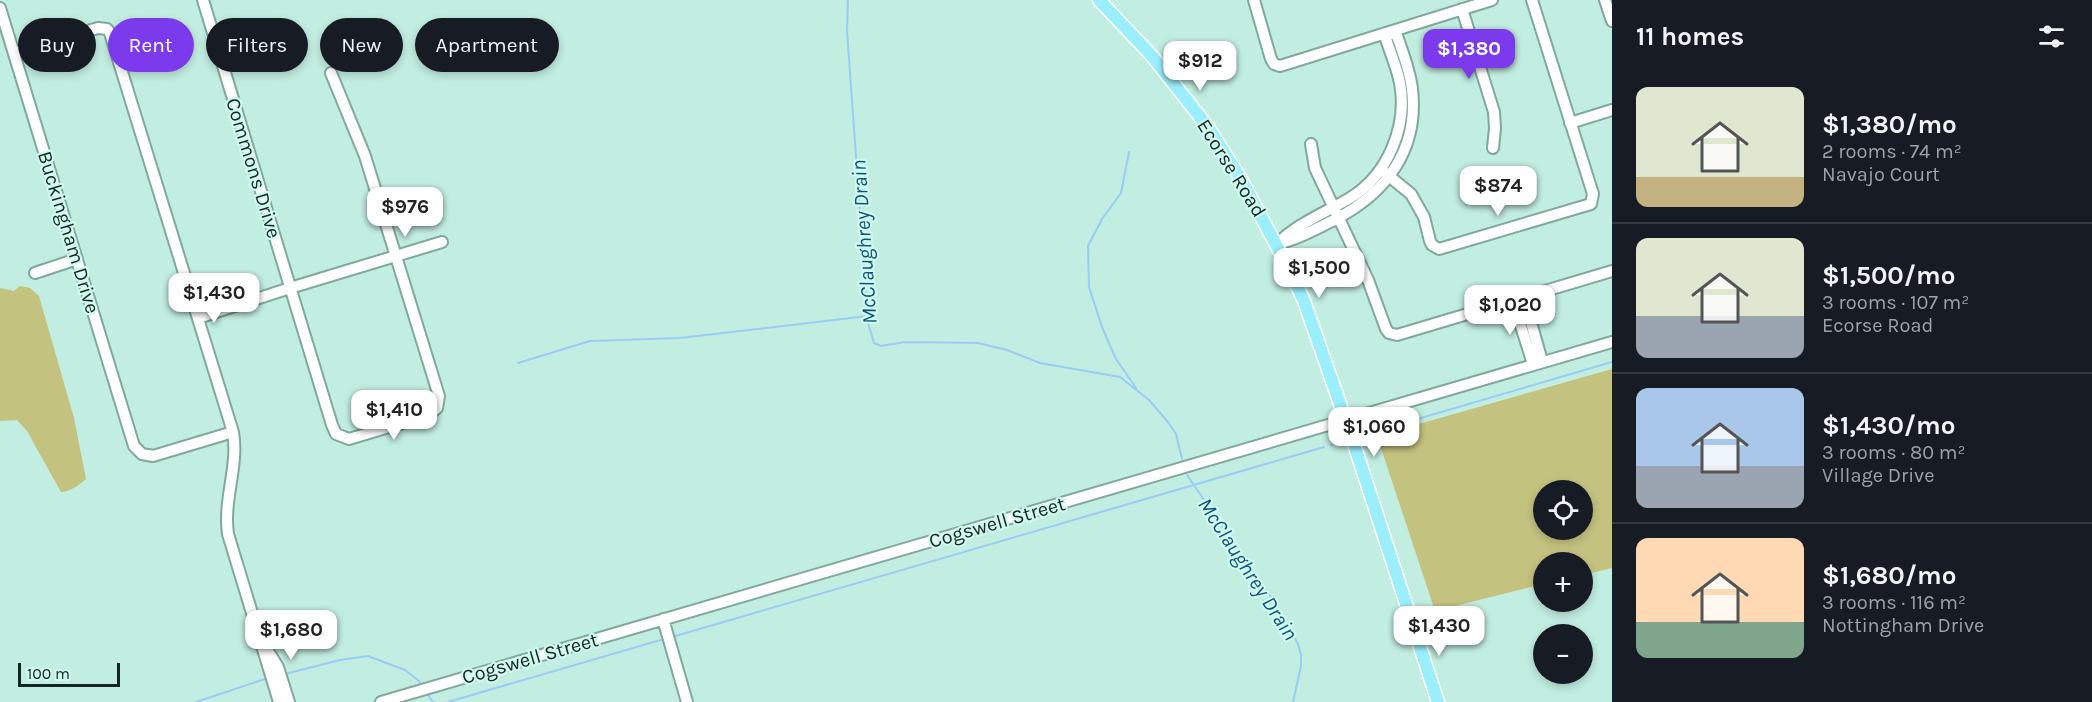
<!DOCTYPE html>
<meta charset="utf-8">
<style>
body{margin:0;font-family:Karla,sans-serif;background:#20242c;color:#f1f3f6;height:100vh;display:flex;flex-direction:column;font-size:22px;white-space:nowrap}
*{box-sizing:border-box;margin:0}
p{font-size:20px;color:#9ea1a6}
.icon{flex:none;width:33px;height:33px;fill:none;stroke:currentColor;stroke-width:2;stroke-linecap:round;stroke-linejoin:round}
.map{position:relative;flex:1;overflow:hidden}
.sheet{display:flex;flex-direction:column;background:#171b24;width:480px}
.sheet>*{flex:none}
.hud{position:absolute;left:18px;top:18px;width:570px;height:54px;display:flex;gap:12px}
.fabs{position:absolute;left:1533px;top:480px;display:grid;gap:12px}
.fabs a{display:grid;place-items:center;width:60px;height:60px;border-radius:50%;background:#171b24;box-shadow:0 3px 9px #0003;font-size:30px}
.scale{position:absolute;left:18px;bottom:15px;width:102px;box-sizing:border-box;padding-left:6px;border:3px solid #162622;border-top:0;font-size:16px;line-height:21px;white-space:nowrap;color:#162622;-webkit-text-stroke:4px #cffaee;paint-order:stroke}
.price{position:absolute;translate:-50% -51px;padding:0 14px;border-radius:12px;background:#fff;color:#222;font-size:20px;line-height:39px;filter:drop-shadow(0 2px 3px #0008)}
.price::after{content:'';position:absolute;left:50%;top:36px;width:18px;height:14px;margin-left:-9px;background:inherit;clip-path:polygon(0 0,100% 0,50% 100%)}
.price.active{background:#7c3aed;color:#fff}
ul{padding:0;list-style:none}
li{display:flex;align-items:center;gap:18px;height:150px;padding:0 24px}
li+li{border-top:2px solid #363941}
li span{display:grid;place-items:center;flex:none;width:168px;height:120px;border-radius:12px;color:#555}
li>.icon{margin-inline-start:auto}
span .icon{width:72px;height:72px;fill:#fffc;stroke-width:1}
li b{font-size:26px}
h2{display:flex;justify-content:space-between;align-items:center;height:72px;padding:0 24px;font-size:26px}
.pill{padding:0 21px;border-radius:27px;background:#171b24;box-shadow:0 3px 9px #0003;font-size:21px;line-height:54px}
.pill.active{background:#7c3aed;color:#fff}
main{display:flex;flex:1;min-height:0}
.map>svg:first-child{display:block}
</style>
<main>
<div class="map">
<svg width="1612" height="702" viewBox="0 0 1612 702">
<rect width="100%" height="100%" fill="#c2ede1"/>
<path fill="#c4c27f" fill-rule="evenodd" d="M20 286 30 288 39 296 74 418 86 479C78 486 71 491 61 492L27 431 17 420 0 421V288L14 291Z
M1612 369V568L1583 575 1582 562H1544L1543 584 1435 611 1377 436ZM1544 490H1582V530H1544Z"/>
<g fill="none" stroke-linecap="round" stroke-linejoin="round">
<path stroke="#9accf4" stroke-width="2" d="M848 0 847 31 868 323 874 343 881 346 905 342 978 343 1007 350 1040 363 1120 377 1149 400 1168 422 1176 434 1182 459
M1129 152 1121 193 1102 219 1088 246 1089 287 1102 327 1116 359 1136 388
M518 363 590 341 680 338 868 316
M1356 437 1612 362
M1331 445 1347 440
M1187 475 1279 609 1298 644 1301 655V666L1293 702
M672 637 1324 447
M285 674 340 660 368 656 405 670 419 681 423 687
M426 692 433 702
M196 702 268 678
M448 702 664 639"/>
<defs>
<path id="minor" d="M203 0 332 425 336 434 349 439 429 415 437 408 439 396 365 156 331 73
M1254 0 1271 59 1274 64 1280 66 1492 0
M1605 0 1612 21
M0 8 134 446 142 454 153 456 233 432
M1462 9 1494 112 1495 128 1493 148
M1390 32 1397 36C1403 53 1410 71 1412 89 1419 149 1387 192 1336 219 1316 229 1298 239 1277 244 1298 223 1325 213 1350 198 1388 175 1408 126 1400 83 1397 68 1391 54 1386 39Z
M14 53 98 28 107 29 110 33 233 432C239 466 223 499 228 534L279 702
M1570 123 1612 110
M1311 144 1315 168 1368 280 1386 329 1389 333 1397 335 1612 271
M1384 172 1411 194 1424 217 1430 241 1432 245 1439 249 1591 204 1593 194 1532 0
M35 273 77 259
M1524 298 1542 361
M1513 301 1533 364
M198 318 290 288 442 242
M663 619 687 702
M263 643 278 667 289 702
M381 702 1612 342"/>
<path id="major" d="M1099 0 1152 56 1208 127 1241 179 1290 271 1304 301 1352 438 1438 702"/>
</defs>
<use href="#minor" stroke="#80a99e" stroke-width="14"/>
<use href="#major" stroke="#fff" stroke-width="15"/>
<use href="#minor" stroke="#fff" stroke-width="10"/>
<use href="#major" stroke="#9beffd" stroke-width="12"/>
</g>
<g text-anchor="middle" stroke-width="4.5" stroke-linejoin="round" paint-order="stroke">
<g font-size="20" fill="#162622" stroke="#cffaee">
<text transform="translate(254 168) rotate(73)" y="7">Commons Drive</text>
<text transform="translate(1232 168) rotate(58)" y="7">Ecorse Road</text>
<text transform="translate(69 232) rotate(73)" y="7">Buckingham Drive</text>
<text transform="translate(997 522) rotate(-16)" y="7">Cogswell Street</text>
<text transform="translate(530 658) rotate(-16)" y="7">Cogswell Street</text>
</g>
<g font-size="21" font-style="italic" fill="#10527e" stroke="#cffaee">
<text transform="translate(864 242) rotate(-94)" y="7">McClaughrey Drain</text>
<text transform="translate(1248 569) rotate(57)" y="7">McClaughrey Drain</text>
</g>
</g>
</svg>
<div class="fabs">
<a><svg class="icon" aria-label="locate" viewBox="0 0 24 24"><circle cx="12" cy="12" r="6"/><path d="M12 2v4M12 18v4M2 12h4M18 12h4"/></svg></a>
<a>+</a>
<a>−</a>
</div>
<div class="scale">100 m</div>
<b class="price active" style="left:1469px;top:80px">$1,380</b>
<b class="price" style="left:1200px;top:92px">$912</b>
<b class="price" style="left:1498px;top:217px">$874</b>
<b class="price" style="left:405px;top:238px">$976</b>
<b class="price" style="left:1319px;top:299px">$1,500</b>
<b class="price" style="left:214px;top:324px">$1,430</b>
<b class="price" style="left:1510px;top:336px">$1,020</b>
<b class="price" style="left:394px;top:441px">$1,410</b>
<b class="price" style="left:1374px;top:458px">$1,060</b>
<b class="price" style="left:1439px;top:657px">$1,430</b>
<b class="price" style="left:291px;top:661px">$1,680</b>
<div class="hud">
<a class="pill">Buy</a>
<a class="pill active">Rent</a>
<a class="pill">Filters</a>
<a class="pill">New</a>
<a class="pill">Apartment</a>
</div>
</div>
<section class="sheet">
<h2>11 homes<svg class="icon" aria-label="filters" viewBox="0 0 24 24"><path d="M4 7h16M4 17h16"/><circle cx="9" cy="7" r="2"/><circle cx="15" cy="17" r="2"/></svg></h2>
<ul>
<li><span style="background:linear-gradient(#dfe7d0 75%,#c2b280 0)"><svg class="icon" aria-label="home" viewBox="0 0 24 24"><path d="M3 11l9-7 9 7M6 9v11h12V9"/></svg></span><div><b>$1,380/mo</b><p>2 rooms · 74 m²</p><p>Navajo Court</p></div></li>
<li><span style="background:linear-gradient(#dfe7d0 65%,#9aa5b1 0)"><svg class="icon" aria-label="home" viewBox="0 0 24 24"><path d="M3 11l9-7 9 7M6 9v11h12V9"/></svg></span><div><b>$1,500/mo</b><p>3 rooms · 107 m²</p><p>Ecorse Road</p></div></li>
<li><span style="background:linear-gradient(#a9c7e8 65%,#9aa5b1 0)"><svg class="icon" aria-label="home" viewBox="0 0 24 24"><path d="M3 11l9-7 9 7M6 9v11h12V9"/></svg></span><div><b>$1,430/mo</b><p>3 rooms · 80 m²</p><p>Village Drive</p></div></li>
<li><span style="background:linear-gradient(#ffd9b3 70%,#7fa58c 0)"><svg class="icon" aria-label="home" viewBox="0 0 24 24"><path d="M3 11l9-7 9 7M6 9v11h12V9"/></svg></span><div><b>$1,680/mo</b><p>3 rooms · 116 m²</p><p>Nottingham Drive</p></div></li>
</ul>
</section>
</main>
